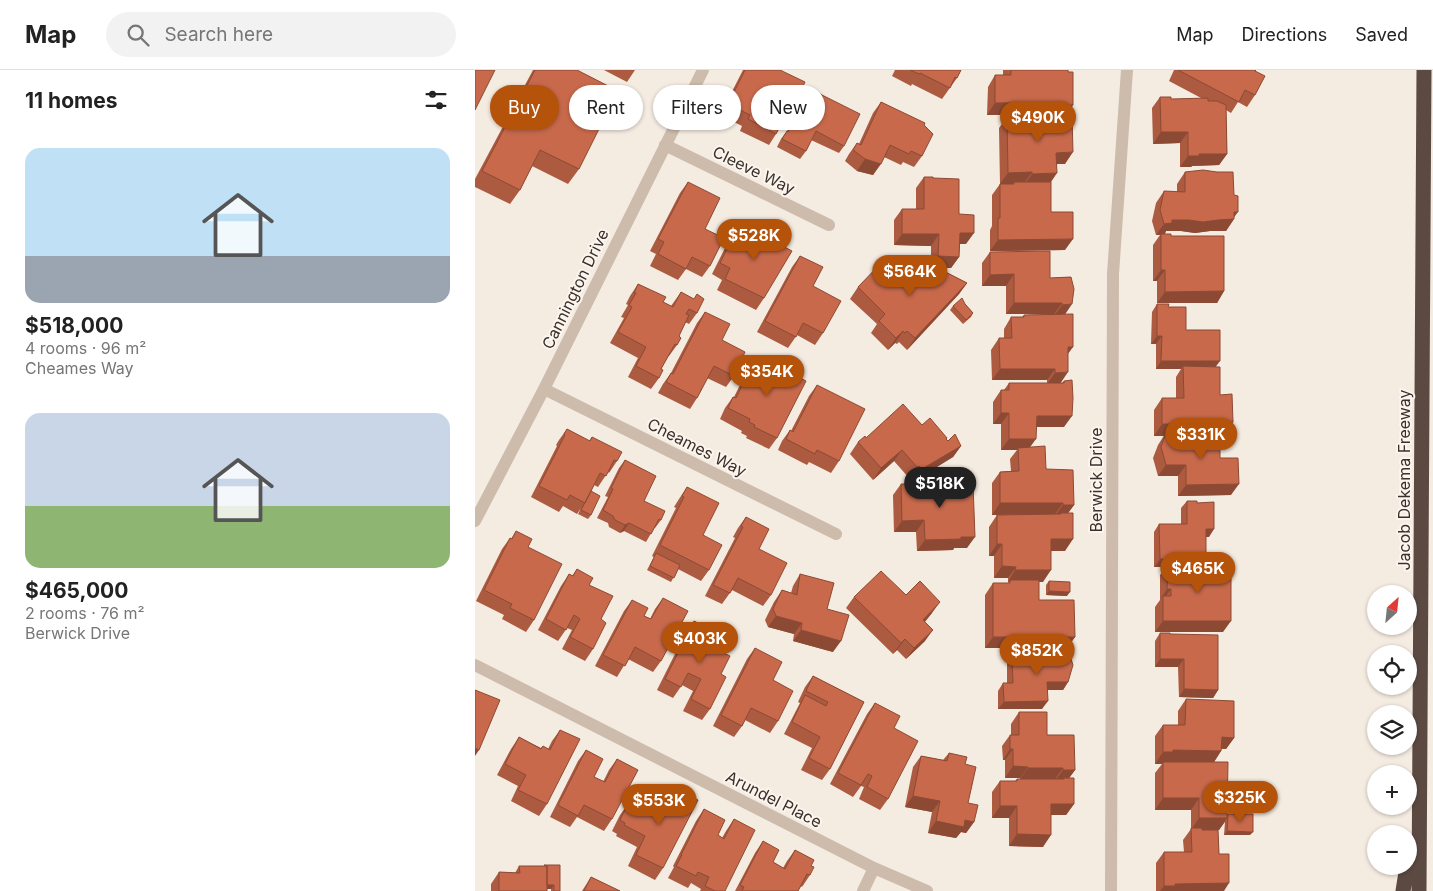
<!DOCTYPE html>
<meta charset="utf-8">
<style>
body{margin:0;font-family:Inter,sans-serif;background:#f2f2f2;color:#222;height:100vh;display:flex;flex-direction:column;font-size:19px;white-space:nowrap}
*{box-sizing:border-box;margin:0}
p{font-size:16px;color:#767676}
.icon{flex:none;width:28px;height:28px;fill:none;stroke:currentColor;stroke-width:2;stroke-linecap:round;stroke-linejoin:round}
.map{position:relative;flex:1;overflow:hidden}
.side{display:flex;flex-direction:column;background:#fff;width:475px}
.side>*{flex:none}
.banner{position:absolute;left:15px;top:15px;width:475px;height:45px;display:flex;gap:10px}
.needle{width:32px;rotate:27deg}
.controls{position:absolute;left:892px;top:515px;display:grid;gap:10px}
.controls a{display:grid;place-items:center;width:50px;height:50px;border-radius:50%;background:#fff;box-shadow:0 1px 4px #0004;font-size:25px}
.price{position:absolute;translate:-50% -42px;padding:0 11px;border-radius:18px;background:#b45309;color:#fff;font-size:16px;line-height:32px;filter:drop-shadow(0 1px 2px #0008)}
.price::after{content:'';position:absolute;left:50%;top:30px;width:15px;height:11px;margin-left:-8px;background:inherit;clip-path:polygon(0 0,100% 0,50% 100%)}
.price.active{background:#222;color:#fff}
ul{padding:0;list-style:none}
li{display:grid;align-content:center;gap:10px;height:265px;padding:0 25px}
li span{display:grid;place-items:center;height:155px;border-radius:15px;color:#555}
li>.icon{margin-inline-start:auto}
span .icon{width:90px;height:90px;fill:#fffc;stroke-width:1}
li b{font-size:21px}
h2{display:flex;justify-content:space-between;align-items:center;height:60px;padding:0 25px;font-size:21px}
.pill{padding:0 18px;border-radius:22px;background:#fff;box-shadow:0 1px 4px #0004;font-size:18px;line-height:45px}
.pill.active{background:#b45309;color:#fff}
header{display:flex;align-items:center;gap:30px;box-sizing:border-box;height:70px;padding:0 25px;background:#fff;border-bottom:1px solid #e0e0e0}
header strong{font-size:24px}
nav{display:flex;gap:28px;margin-inline-start:auto;font-size:18px}
.search{width:350px;height:45px;background:#f2f2f2;display:flex;align-items:center;gap:12px;box-sizing:border-box;padding:0 18px;border-radius:28px;color:#767676;font-size:19px}
main{display:flex;flex:1;min-height:0}
.map>svg:first-child{display:block}
</style>
<header>
<strong>Map</strong>
<div class="search"><svg class="icon" aria-label="search" viewBox="0 0 24 24"><circle cx="10" cy="10" r="6"/><path d="M15 15l6 6"/></svg>Search here</div>
<nav><a>Map</a><a>Directions</a><a>Saved</a></nav>
</header>
<main>
<section class="side">
<h2>11 homes<svg class="icon" aria-label="filters" viewBox="0 0 24 24"><path d="M4 7h16M4 17h16"/><circle cx="9" cy="7" r="2"/><circle cx="15" cy="17" r="2"/></svg></h2>
<ul>
<li><span style="background:linear-gradient(#bfe0f5 70%,#9aa5b1 0)"><svg class="icon" aria-label="home" viewBox="0 0 24 24"><path d="M3 11l9-7 9 7M6 9v11h12V9"/></svg></span><div><b>$518,000</b><p>4 rooms · 96 m²</p><p>Cheames Way</p></div></li>
<li><span style="background:linear-gradient(#c9d6e8 60%,#8fb573 0)"><svg class="icon" aria-label="home" viewBox="0 0 24 24"><path d="M3 11l9-7 9 7M6 9v11h12V9"/></svg></span><div><b>$465,000</b><p>2 rooms · 76 m²</p><p>Berwick Drive</p></div></li>
</ul>
</section>
<div class="map">
<svg width="958" height="821" viewBox="0 0 958 821">
<rect width="100%" height="100%" fill="#f4ebe1"/>
<g fill="none" stroke-linecap="round" stroke-linejoin="round">
<path stroke="#cdbbac" stroke-width="12" d="M190 75 354 155
M69 319 361 464
M0 451 69 319 228 0
M0 595 399 798 452 821
M388 821 399 798
M636 821 638 204 652 0"/>
<path stroke="#5c4a42" stroke-width="15" d="M928 821 932 796
M944 821 949 0"/>
</g>
<path fill="#ac5a40" d="M58 0H102L104 99 93 114 57 96 45 120 35 134 0 117V109Z
M129 0H160L152 12Z
M268 0H305L325 22 317 33 315 32 305 52 301 64 294 75 265 61 267 56 245 45Z
M420 0H486L482 8 467 29 437 14 436 16 417 6Z
M528 0H593L598 35 591 46 590 94H582L576 112V142L590 180 515 181V160L517 156V125L525 114H538H525L524 58 532 47 579 46V44L512 45 513 17 520 5H528Z
M699 0H781L780 25 772 37 763 32 756 43 751 40 752 84 744 95 717 96 716 97H705V73L678 74 677 38 685 27 696 29H728L694 11Z
M335 19 369 76 364 83 336 70 331 81 325 89 302 77 306 69 312 61 329 27Z
M406 32 449 55 447 86 439 97 428 92 426 95 409 87 398 105 382 101 370 91 374 84 382 73 384 74 398 43Z
M710 102 759 147V149L751 161H735L720 163 706 161H691L690 164 696 166 749 221 742 233H682V211H678V175L685 165H681L677 151 681 133 689 121 702 122V114Z
M449 107 458 108 484 144 491 174H485L484 187 476 198H463L492 213 484 224 432 280 424 272 422 274 420 273 413 280 396 263 402 254 375 229 383 217 436 211 443 200 456 194V176L419 175V150L427 139H441V118Z
M213 112 230 159 235 196 227 207 211 199 203 210 175 196 181 184 175 181 205 123Z
M264 155 281 174 287 165 289 228 281 240 242 220 247 210 237 204 256 166Z
M515 182 575 208 596 207 590 244 593 284 585 313H587L589 311V357H561L555 377 571 399 599 435 593 443 590 481H576L568 512H564V530L600 567 592 578H510V525L518 513H533L534 512H533V508H519V486H514V457L522 445 580 444 517 445V413L525 402 536 401 535 389 542 380H526V354H518V332L526 320H529L534 313H572V310H517L516 280 524 268H529V259L536 247H547L549 245 579 244H531V216H507V193Z
M325 186 338 216 348 263 340 275 322 265 313 278 282 262 317 197Z
M163 214 188 232 196 236 206 222 222 243 214 254 210 252 204 266 202 275 194 286H193L186 299 184 308 176 319 153 307 163 288 135 273 149 248 146 247 153 235 151 234 155 226Z
M490 234 498 243 496 247 488 254 475 240 478 236Z
M682 234 693 237 711 260 741 297 745 325 758 352 750 364H698V367L745 388 756 425 703 426V406H683L678 388 683 375 690 364 689 366H679V340L687 328H701V307L706 299H681V274H676L677 242Z
M230 242 247 270 259 306 251 317 232 308 222 328 215 339 183 323 188 314 196 303 222 253Z
M280 289 307 303 310 300 302 368 294 379 271 368 272 366 266 363 267 361 245 349 250 338 258 327H259L272 301Z
M342 315 364 391 356 403 334 392 332 395 303 380 307 371 315 360 316 361 334 326Z
M447 355 473 371 486 376 478 387 439 411 436 407 434 408 419 391 398 410 375 384 383 372 391 368Z
M92 359 114 371 117 367 142 391 134 403 133 402 123 417 119 415 116 421V445L113 449 103 444 106 438 102 444 88 436 84 442 56 427 82 376 81 375 84 370Z
M150 390 169 431 186 450 180 458H179L171 472 149 461 145 463 134 457 133 453 122 448 133 427 130 426 144 398Z
M426 414 492 478H479L478 480 442 481 441 462H419L418 425Z
M212 417 228 465 234 500 226 511 203 499 196 512 172 500 179 487 177 486 201 438 199 437 204 429Z
M712 431 734 467H731L726 495H706V496L748 562H680V537L685 530V505L692 495 690 497H679V462L684 454H706V438Z
M271 447 284 479 296 525 288 536 257 520 247 534 230 526 260 468 258 467 263 458Z
M41 461 53 477 59 550 51 562 27 549 29 545 1 531 27 479 35 468 36 469Z
M102 499 114 515 126 549 118 579 110 591 87 579 97 560 92 558 83 571 63 560 86 516 94 504 97 506Z
M325 504 352 539 358 582 318 571 319 564 293 557 290 550 299 532 307 520 316 523 318 516Z
M574 511 592 526 571 525V515Z
M431 525 457 543 450 552V571L431 589 422 580 418 584 371 538 379 527Z
M188 528 186 591 178 602 153 589 142 607 120 596 149 541 157 530 169 546 175 549 180 539Z
M219 551 236 577 246 604 235 639 227 650 208 641 218 621 207 615 198 628 182 620 211 562Z
M685 563 695 564 743 620 738 628 704 627 703 597H680V571Z
M280 578 298 610 303 651 295 663 270 650 267 656 259 667 238 656 272 589Z
M586 580 593 612 588 620H573L567 639H523V621L528 613H532V593L537 585 583 584Z
M338 606 389 632 355 699 347 710 326 700 337 678 309 664 325 633 323 632 330 617Z
M711 629 759 668 751 679H746V681L739 692 752 744 775 765H749L750 752 744 760H743L744 784 749 821H681V793L689 782H709L708 770 716 759V740H680V703L687 694H680V666L688 655H703V641Z
M400 633 419 658 413 729 405 740 384 729 389 717 386 716 378 727 355 714 392 644Z
M544 642 572 665 600 700 594 708 599 734 591 745H576L568 777 534 776V748H517V722L525 711H540L542 709H545V708H530V690H528L527 676 535 665H536V654Z
M85 660 72 734 64 746 36 731 43 716 22 705 36 679 44 667 66 678 68 676 73 679 77 671Z
M111 680 119 707 128 712 134 700 142 689 137 749 129 761 102 747 95 757 75 747 103 691Z
M474 683 490 694 493 733 499 752 491 763 486 762 481 768 453 763 457 742 430 737 438 697 446 686 468 690Z
M203 720 188 798 180 810 153 796 162 777 141 766 142 764 137 761 145 745 153 734 157 736 162 728 190 742 195 731Z
M229 739 243 765 247 768 251 761 259 749 250 821H225L226 819 216 813 213 818 193 808 199 797 198 796 221 751Z
M288 771 298 792 308 798 312 791 320 780 336 796 335 805 327 817 326 816 323 821H260L280 783Z
M44 796H68L85 821H76V819H72V821H16V814L24 802 40 803Z
M116 807 145 821H107Z"/>
<path fill="#8c4a34" d="M586 32 579 44 512 45 520 33Z
M598 35 590 47H579L587 36Z
M686 62H713L705 73 678 74Z
M598 82 590 94H573L581 83Z
M724 84H752L744 95 717 96 716 97H705L713 86Z
M390 89 406 94 398 105 382 101Z
M557 102 549 113 539 112 538 114H525L533 103Z
M582 103 574 115H549L557 104Z
M759 142H763L757 150 759 149 751 161H735L720 163 706 161H691L689 165H681L689 154 697 150Z
M485 163H499L491 174H477Z
M427 164H464L456 176 419 175Z
M598 169 590 180 515 181 523 170Z
M463 186 484 187 476 198H456Z
M686 200H690L682 211H678Z
M539 204 531 216H507L515 205Z
M492 213 484 224 432 280 440 268Z
M749 221 742 233H682L690 222Z
M539 233H587L579 244H531Z
M597 234 589 246H579L587 235Z
M428 261 420 273 413 280 421 268Z
M682 266H687L681 274H676Z
M593 277H598L590 288Z
M686 291H745L739 299 708 296 706 299H681Z
M525 299H580L572 310H517Z
M593 302 585 314H572L580 303Z
M526 343H534L526 354H518Z
M562 346H597L589 357H554Z
M758 352 750 364H690L689 366H679L687 354 697 353Z
M534 369H561L553 380 543 378 542 380H526Z
M486 376 478 387 439 411 447 399Z
M427 380 419 391 398 410 406 398Z
M691 395H711L703 406H683Z
M764 414 756 425 703 426 711 415Z
M525 433H588L580 444 517 445Z
M588 435H599L591 446 586 443 584 446H580Z
M449 450 441 462H419L427 451Z
M154 453 149 461 145 463 150 455Z
M731 459H739L734 467H726Z
M486 467H500L492 478H479L478 480 442 481 450 470Z
M576 469H598L590 481H568Z
M522 474H527L519 486H514Z
M695 487H731L726 495H693V493L690 497H679L685 489Z
M527 496 541 497 533 508H519Z
M540 500H576L568 512H535V510L534 512H533Z
M692 519H696L688 530V526L685 530Z
M574 521 595 522 592 526 571 525Z
M465 532 457 543 440 562 448 550Z
M301 546 327 553 319 564 293 557Z
M688 551H756L748 562H680Z
M326 560 366 571 358 582 318 571Z
M458 560 450 571 431 589 439 578Z
M518 567H600L592 578H510Z
M430 569 422 580 418 584 426 573Z
M685 589H709L703 597H680Z
M572 612H593L588 620H567Z
M709 619 743 620 738 628 704 627Z
M573 631 567 639H523L529 632Z
M747 667 759 668 751 679 739 678Z
M0 678 4 680 0 686Z
M535 679H538L530 690H528Z
M698 680 746 681 739 692H688L687 694H680L688 682Z
M538 696 553 697 545 708H530Z
M553 698H588L580 709H545Z
M588 700H600L592 711 589 709V708L587 711H580Z
M438 726 465 731 457 742 430 737Z
M688 728H724L716 740H680Z
M576 734H599L591 745H568Z
M525 736H542L534 748H517Z
M724 748H752L744 760H716Z
M490 750 499 752 491 763 486 762 481 768 453 763 461 751Z
M752 761 778 762 775 765H749Z
M542 764 576 765 568 777 534 776Z
M754 813 749 821H685L689 816 700 814Z
M69 815H79L76 819H66Z"/>
<path fill="#c8694b" stroke="#8c4a34" d="M0 0H20L0 40Z
M60 0H102L143 21 104 99 65 80 45 120 7 101Z
M270 0H305L330 12 325 22 321 20 305 52 307 53 301 64 273 49 275 45 253 34Z
M435 0H486L482 8 480 7 475 18 445 3 444 4Z
M536 0H593V2H598V35L587 36 586 32 520 33V5H536Z
M703 0H781L780 1 790 6 780 25 770 20 764 32Z
M335 19 385 44 369 76 341 61 331 81 307 69 312 61 313 62Z
M685 27H696V29L733 28V31H742L751 35 752 84H724V86H713V62H686Z
M406 32 450 53 449 55 458 64 447 86 436 81 434 84 415 75 406 94 390 89 378 80 382 73 386 75Z
M597 46 598 82 581 83 582 103 557 104V102L533 103 532 47Z
M728 100 742 102H758L759 125 763 126V142H759V149L743 150 728 152 714 150H697V153L689 154 685 140 689 121 710 122V102Z
M449 107H458V108L484 109V144L499 145V163H485L484 187 463 186 464 164H427V139H449Z
M213 112 245 128 230 159 249 168 235 196 217 187 211 199 183 184 189 172 183 169Z
M539 112H576V142H598V169L523 170V148H525V114H539Z
M264 155 285 165 277 181 278 182 287 165 317 181 289 228 250 209 255 198 245 193Z
M686 164H696V166H749V221L690 222V200H686Z
M575 181V208L596 207 599 219 597 234 587 235V233H539V204L515 205V182Z
M325 186 348 197 338 216 366 231 348 263 328 253 321 267 290 251Z
M408 191 431 212 434 209 438 213 447 203 443 200 451 192 492 213 440 268 432 261 430 263 428 261 421 268 404 251 410 244 383 217Z
M163 214 191 227 188 232 198 237 206 222 219 229 222 224 229 229 222 243 214 239 211 244 214 245 204 266 206 268 202 275 200 274 186 299 188 300 184 308 161 296 171 277 143 262 157 237 154 235 161 223H159Z
M487 228 490 234 498 243 491 250 478 236Z
M682 234H694L693 237H711V260H745V291H686L687 266H682Z
M230 242 255 254 247 270 270 282 259 306 239 296 222 328 191 312 196 303 198 304Z
M598 244V277H593V302L580 303V299H525L524 268H537L536 247H549V245Z
M280 289 308 303 310 300 331 311 302 368 279 357 280 355 274 352 275 349 253 338 258 327 261 328Z
M708 296 745 297V325L757 324 758 352 697 353V354H687V328H709Z
M597 310 598 328 597 346H562L561 369H534V343H526V320H534V313H589V311Z
M342 315 390 339 364 391 342 380 340 384 311 369 315 360 318 362Z
M428 334 447 355 455 348 472 368 471 369 473 371 480 364 486 376 447 399 444 396 442 397 427 380 406 398 383 372 390 366 391 368Z
M92 359 115 371 117 367 147 382 142 391 139 390 131 406 125 403 110 433 95 425 92 430 64 416 90 365 89 364Z
M691 363 698 364V367L745 366V388H763L764 414 711 415V395H691L686 377Z
M570 376 571 399 598 400 599 435H588V433H525V402L544 401 543 378Z
M150 390 181 406 169 431 190 441 186 450 184 449 176 464 154 453 150 455 140 450 138 446 128 440 138 419 136 418Z
M426 414H498L500 467H486V469L450 470 449 450 427 451Z
M212 417 244 433 228 465 247 475 234 500 185 475 209 427 207 426Z
M116 421 125 426 116 445 106 440Z
M712 431H722V433L739 432V459H731V487H695V489H685L684 454H712Z
M586 443H598V469H576V500H540L541 497 527 496V474H522V445L586 444Z
M271 447 294 459 284 479 312 493 296 525 263 508 255 523 238 515 268 457 266 456Z
M41 461 57 469 53 477 87 494 59 550 35 538 37 534 9 520 35 468 37 469Z
M181 483 205 495 199 508 175 496Z
M693 493H706V496H756V551H688V526H696V519H692Z
M102 499 118 508 114 515 138 526 126 549 131 553 118 579 95 567 105 549 99 545 91 560 71 549 94 504 98 506Z
M406 501 431 525 445 511 465 532 448 550 458 560 439 578 430 569 426 573 379 527Z
M325 504 359 513 352 539 374 545 366 571 326 560 327 553 301 546 298 539 307 520 322 525Z
M535 510H564V530H599L600 567H518V513H535Z
M574 511 595 512V522L574 521Z
M188 528 213 541 186 591 160 577 150 596 128 585 157 530 173 538 169 546 176 549Z
M219 551 243 563 236 577 255 586 246 604 251 607 235 639 216 629 226 609 213 603 206 617 190 609Z
M685 563H695V564L743 565V620L709 619V589H685Z
M280 578 307 592 298 610 318 621 303 651 276 638 267 656 246 645Z
M586 580H593L598 595 593 612H572L573 631 529 632 528 613H538L537 585 586 584Z
M338 606 389 632 355 699 334 688 345 667 317 652 330 625 351 636 353 632 331 621Z
M0 620 25 630 4 680 0 678Z
M711 629 759 631V668L747 667 746 681 698 680V682H688V655H710Z
M400 633 425 646 419 658 443 671 413 729 392 717 397 706 393 704 386 715 363 703Z
M544 642H572V665H599L600 700H588V698H553V697L538 696V679H535V665H544Z
M85 660 105 669 72 734 43 720 51 705 30 694 44 667 66 679 68 676 75 680Z
M111 680 128 689 119 707 130 712 142 689 163 700 137 749 109 735 103 746 83 735Z
M474 683 492 687 490 694 501 697 493 733 503 735 499 752 490 750 489 757 461 751 465 731 438 726 446 686 472 691Z
M688 692H753L752 748H724V728H688Z
M589 708H599V734H576V765L542 764V736H525V711H542V709H589Z
M203 720 223 730 188 798 161 785 170 766 149 755 150 753 145 750 153 734 158 736 162 728 192 743Z
M229 739 250 750 243 765 249 769 259 749 280 760 250 821H240L230 816 234 807 223 802 221 806 201 796 207 785H206Z
M753 744H778V762L752 761Z
M716 758H727V760H743L744 784H754V813L700 814V816H689V782H717Z
M288 771 304 780 298 792 310 799 320 780 339 790 336 796 339 797 335 805 332 804 323 821H267L269 817 265 815Z
M69 795H85V821H79V815H72V796Z
M44 796H72V821H24V802L45 803Z
M116 807 145 821H109Z"/>
<g text-anchor="middle" stroke-width="4" stroke-linejoin="round" paint-order="stroke">
<g font-size="16" fill="#3b302b" stroke="#fbf5ee">
<text transform="translate(279 100) rotate(26)" y="6">Cleeve Way</text>
<text transform="translate(100 219) rotate(-64)" y="6">Cannington Drive</text>
<text transform="translate(222 377) rotate(27)" y="6">Cheames Way</text>
<text transform="translate(621 410) rotate(-90)" y="6">Berwick Drive</text>
<text transform="translate(929 410) rotate(-90)" y="6">Jacob Dekema Freeway</text>
<text transform="translate(299 729) rotate(27)" y="6">Arundel Place</text>
</g>
</g>
</svg>
<div class="controls">
<a><svg class="needle" viewBox="-14 -14 28 28"><path d="M0-13l5 13h-10z" fill="#e53935"/><path d="M0 13l5-13h-10z" fill="#767676"/></svg></a>
<a><svg class="icon" aria-label="locate" viewBox="0 0 24 24"><circle cx="12" cy="12" r="6"/><path d="M12 2v4M12 18v4M2 12h4M18 12h4"/></svg></a>
<a><svg class="icon" aria-label="layers" viewBox="0 0 24 24"><path d="M12 4l9 5-9 5-9-5zM3 14l9 5 9-5"/></svg></a>
<a>+</a>
<a>−</a>
</div>
<b class="price" style="left:563px;top:73px">$490K</b>
<b class="price" style="left:279px;top:191px">$528K</b>
<b class="price" style="left:435px;top:227px">$564K</b>
<b class="price" style="left:292px;top:327px">$354K</b>
<b class="price" style="left:726px;top:390px">$331K</b>
<b class="price active" style="left:465px;top:439px">$518K</b>
<b class="price" style="left:723px;top:524px">$465K</b>
<b class="price" style="left:225px;top:594px">$403K</b>
<b class="price" style="left:562px;top:606px">$852K</b>
<b class="price" style="left:765px;top:753px">$325K</b>
<b class="price" style="left:184px;top:756px">$553K</b>
<div class="banner">
<a class="pill active">Buy</a>
<a class="pill">Rent</a>
<a class="pill">Filters</a>
<a class="pill">New</a>
</div>
</div>
</main>
